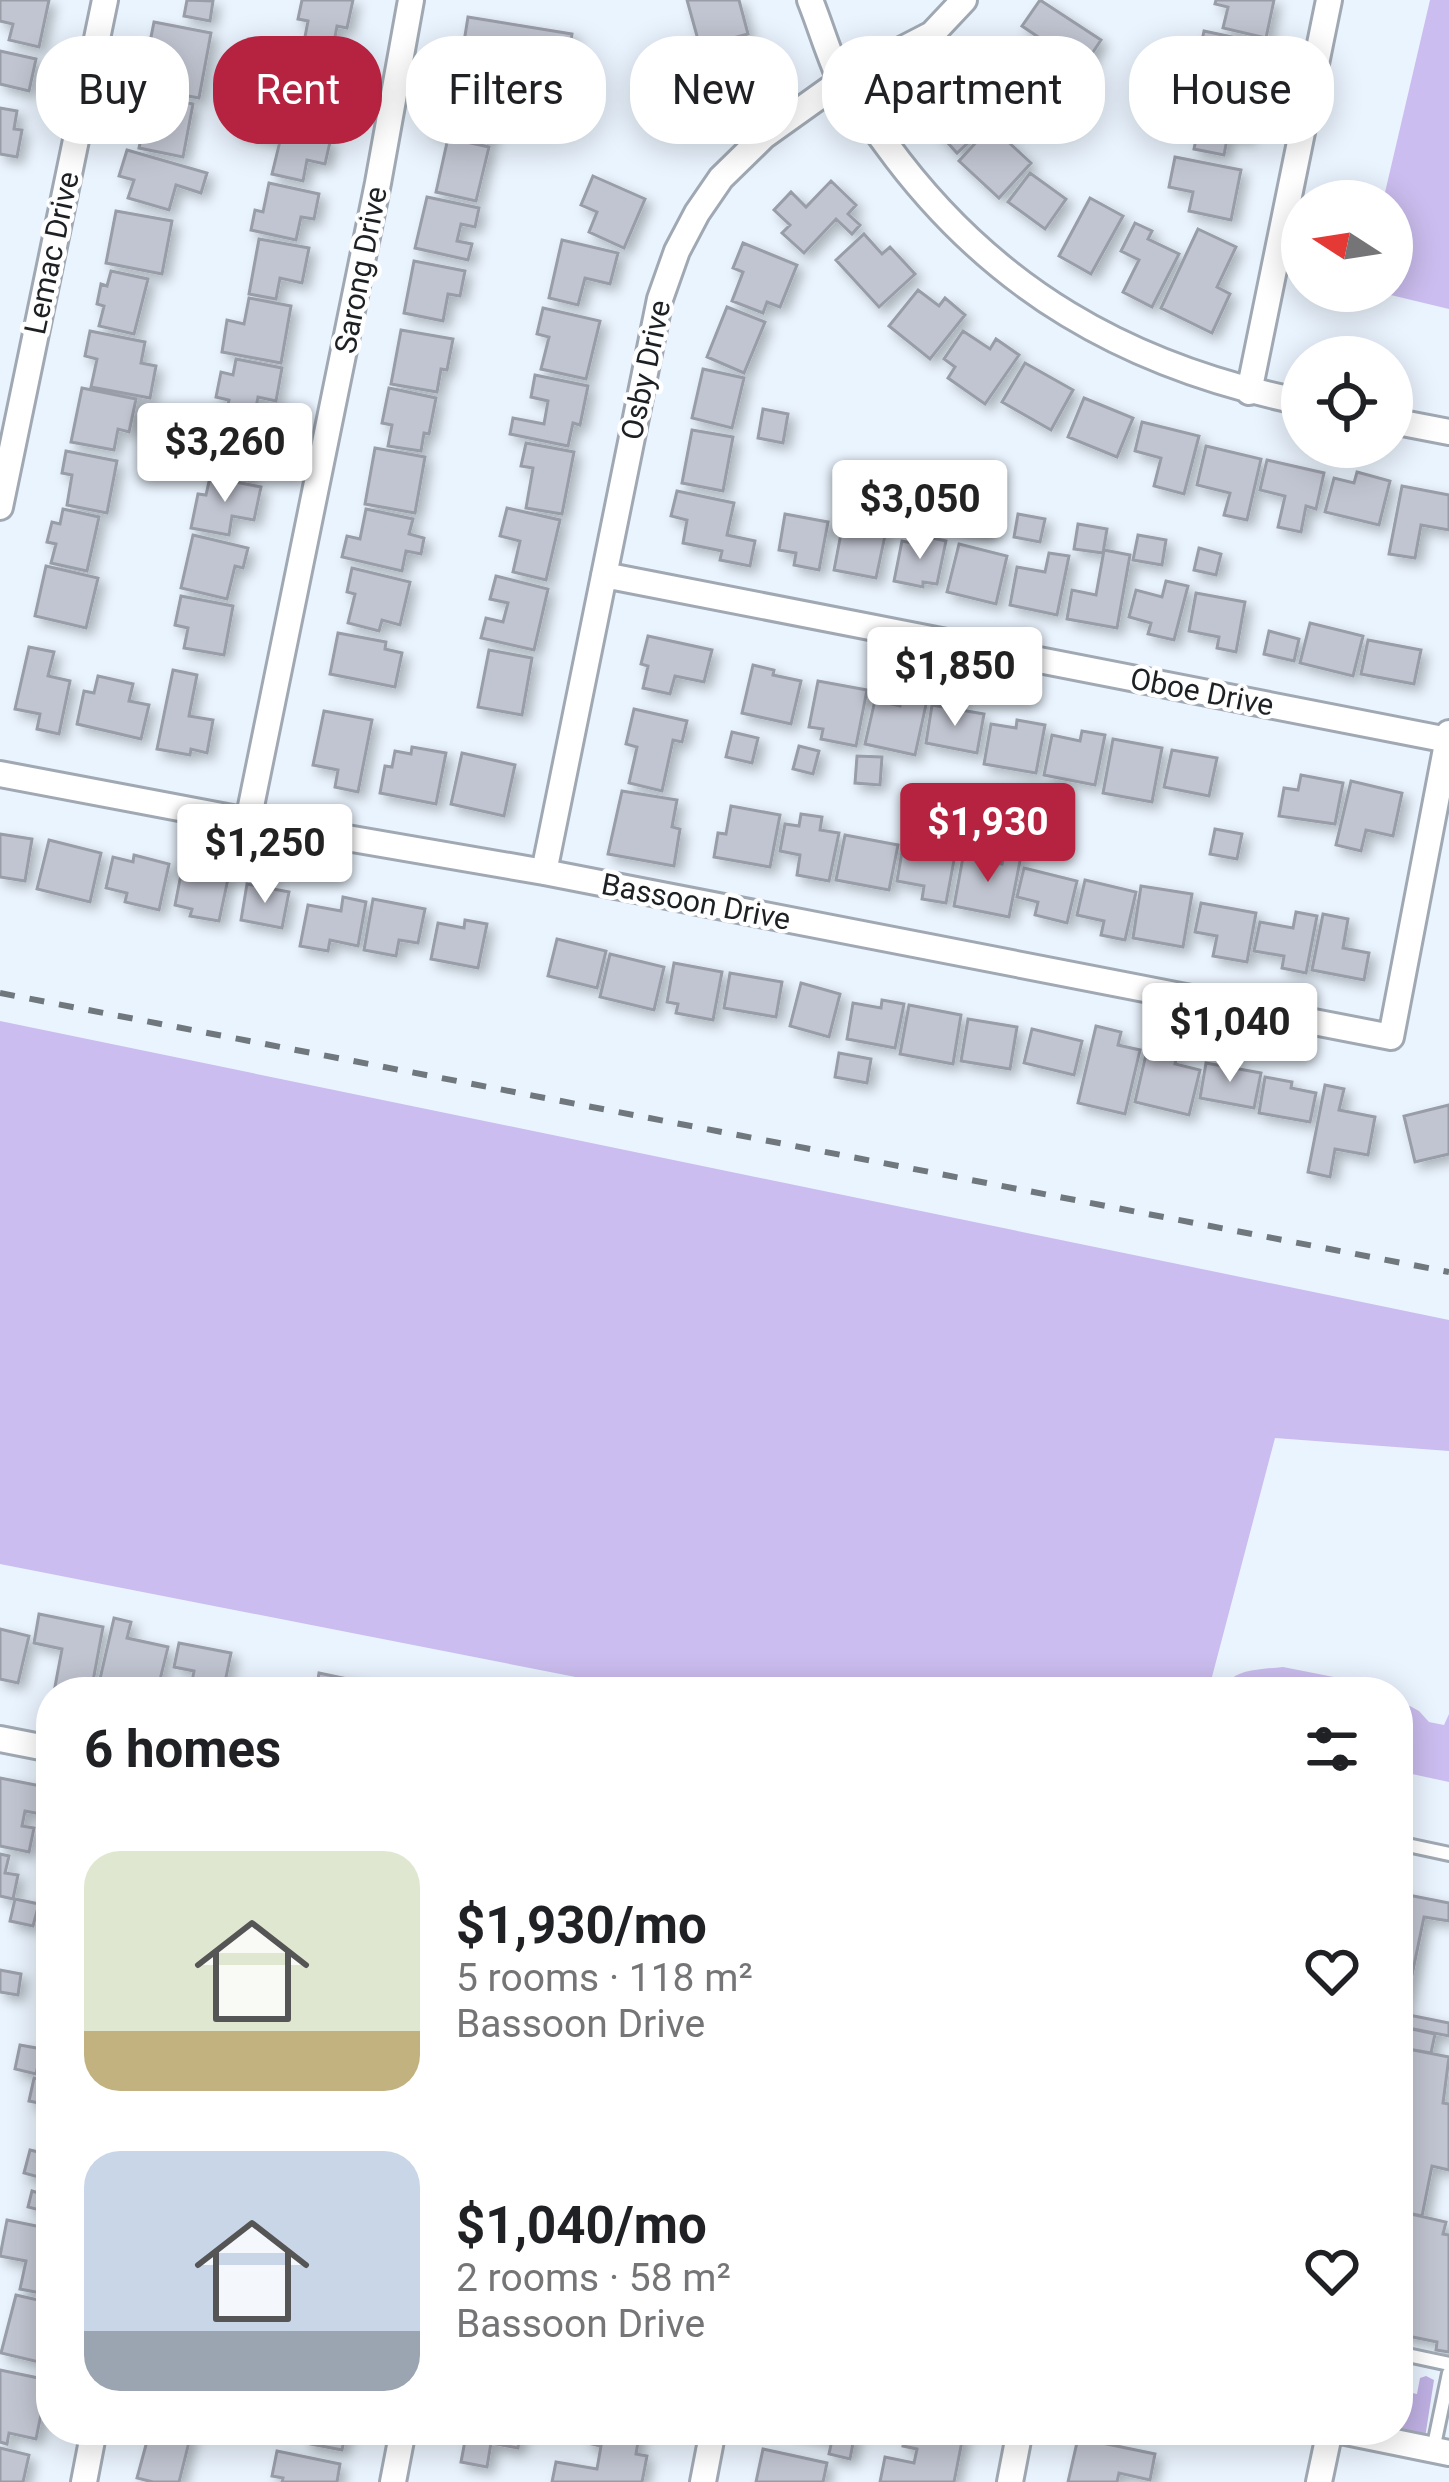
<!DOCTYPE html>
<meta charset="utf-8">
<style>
body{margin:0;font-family:Roboto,sans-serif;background:#f6f6f6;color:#202124;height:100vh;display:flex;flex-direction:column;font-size:45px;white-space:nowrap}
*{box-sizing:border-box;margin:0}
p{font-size:39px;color:#757577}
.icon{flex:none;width:66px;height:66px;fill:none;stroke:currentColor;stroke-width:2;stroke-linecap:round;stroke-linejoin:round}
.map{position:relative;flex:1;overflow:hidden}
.drawer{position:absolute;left:36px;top:1677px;width:1377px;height:768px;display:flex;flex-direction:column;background:#fff;border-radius:48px;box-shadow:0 6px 30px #0003}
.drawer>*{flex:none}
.banner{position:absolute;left:36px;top:36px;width:1377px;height:108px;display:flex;gap:24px}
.needle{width:78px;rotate:282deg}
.controls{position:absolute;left:1281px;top:180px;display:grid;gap:24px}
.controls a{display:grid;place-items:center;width:132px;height:132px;border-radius:50%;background:#fff;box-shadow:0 6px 30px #0003;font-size:60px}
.price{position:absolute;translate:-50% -102px;padding:0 27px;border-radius:12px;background:#fff;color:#222;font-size:39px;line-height:78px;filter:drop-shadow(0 3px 6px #0008)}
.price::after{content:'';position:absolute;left:50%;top:72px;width:36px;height:27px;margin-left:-18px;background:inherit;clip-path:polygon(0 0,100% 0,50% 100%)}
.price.active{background:#b52340;color:#fff}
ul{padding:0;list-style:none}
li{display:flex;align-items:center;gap:36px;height:300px;padding:0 48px}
li span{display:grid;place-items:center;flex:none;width:336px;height:240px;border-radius:36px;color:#555}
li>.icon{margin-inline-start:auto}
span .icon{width:144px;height:144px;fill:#fffc;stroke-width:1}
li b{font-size:51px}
h2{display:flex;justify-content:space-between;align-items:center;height:144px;padding:0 48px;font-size:51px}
.chip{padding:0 42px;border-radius:48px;background:#fff;box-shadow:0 6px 30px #0003;font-size:42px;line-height:108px}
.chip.active{background:#b52340;color:#fff}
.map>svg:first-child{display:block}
</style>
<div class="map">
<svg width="1449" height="2482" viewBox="0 0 1449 2482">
<defs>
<filter id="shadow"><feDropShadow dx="6" dy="6" stdDeviation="6" flood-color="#0004"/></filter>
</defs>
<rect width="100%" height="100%" fill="#eaf4fe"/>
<path fill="#cbbdef" d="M1430 0H1449V309L1374 291H1392V201H1383Z
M0 1021 1449 1320V1451L1275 1438 1208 1692H652L0 1564Z
M1283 1667 1344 1679 1354 1692H1220C1233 1668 1257 1670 1283 1667Z
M1410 1706 1419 1711 1429 1722 1444 1725 1449 1714V1782L1398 1771V1707Z"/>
<path fill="#c0b1e4" d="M1426 2376 1434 2380 1425 2438 1382 2430H1398V2390L1417 2394 1420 2378Z"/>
<path fill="#c1c5d1" stroke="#999da8" stroke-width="3" filter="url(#shadow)" d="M0 0H49L39 47 9 40 13 24 0 21Z
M187 0 213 1 210 21 184 16Z
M302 0H353L347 28 337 26 333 48 304 42 308 21 298 19Z
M687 0H739L748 34 700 47Z
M1040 0 1101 40 1078 75 1070 70 1057 89 1032 72 1050 45 1022 26Z
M1216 0H1274L1266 38 1223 28 1228 7 1215 4Z
M468 17 572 34 568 60 533 55 532 65 503 60 500 79 459 73Z
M154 22 211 33 199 98 166 92 170 71 157 69 161 49 149 47Z
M1204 31 1265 44 1258 78 1240 74 1235 95 1206 89 1208 76 1195 74Z
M745 45 778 78 754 102 744 92 719 117 696 94Z
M0 51 36 59 29 91 0 84Z
M300 53 334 59 322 123 275 114 282 78 295 80Z
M1006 59 1032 85 1008 110 988 90 998 80 991 73Z
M963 68 993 101 975 118 984 128 957 153 918 110Z
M450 76 500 85 490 141 430 130 434 108 456 112 458 101 446 99Z
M137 93 193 104 183 157 139 148 144 125 131 122Z
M1205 94 1254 103 1247 138 1228 134 1224 155 1194 149Z
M0 108 17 111 14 129 22 130 17 157 0 154Z
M240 111 321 129 319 140 330 142 325 164 307 160 303 181 272 174 280 141 236 131Z
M991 126 1031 163 999 198 959 161Z
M448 138 489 147 476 201 436 192Z
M127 150 207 173 201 193 176 185 169 210 128 198 134 180 119 176Z
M1175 157 1241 170 1231 220 1189 211 1193 192 1169 187Z
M1030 173 1066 199 1045 229 1008 202Z
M593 176 645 199 624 248 589 232 597 212 581 205Z
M831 181 856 205 848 214 860 225 852 234 836 219 804 253 782 233 790 225 774 210 791 192 806 207Z
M269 183 319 194 314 219 301 217 296 240 251 230 255 210 263 212Z
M427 197 479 208 475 227 461 224 457 241 472 244 468 260 415 248Z
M1090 198 1123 216 1091 274 1059 256Z
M116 211 172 221 162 274 106 263Z
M1135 223 1152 231 1148 239 1179 254 1152 307 1123 292 1139 260 1121 251Z
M1198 229 1236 247 1217 287 1230 294 1212 333 1161 308Z
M864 234 882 254 890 247 915 274 879 307 836 260Z
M259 239 309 248 302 283 280 278 276 299 249 294Z
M562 240 618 253 610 284 585 278 578 305 549 298Z
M743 243 797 265 780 307 767 302 763 313 732 301 743 272 733 268Z
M414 261 465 271 460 296 448 294 443 321 404 313Z
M111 271 148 279 134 334 99 326 104 306 97 304 101 284 107 286Z
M918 290 939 306 945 298 965 315 930 359 889 326Z
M249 298 291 306 281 363 222 352 227 320 244 324Z
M727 307 765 322 744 373 707 357Z
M543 308 600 321 586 379 541 369 549 337 537 334Z
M401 330 453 339 447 370 441 369 437 392 391 384Z
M90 331 145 342 141 363 156 366 150 398 91 387 97 359 85 356Z
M963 331 990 349 996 339 1019 355 985 404 948 378 955 367 944 359Z
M236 359 282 368 276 401 258 397 254 419 226 413 229 400 216 397 221 372 233 375Z
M1025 363 1073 390 1051 430 1002 402Z
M703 369 744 378 732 428 692 418Z
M535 375 588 386 580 425 573 423 568 446 510 434 513 418 544 424 548 401 531 397Z
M82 388 136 399 129 432 118 429 114 450 71 442Z
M389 388 436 398 429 434 424 433 421 451 388 446 392 425 382 423Z
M1084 398 1133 418 1117 457 1068 437Z
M763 409 788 414 783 443 758 438Z
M220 420 270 431 265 454 254 452 248 480 208 471Z
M1142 422 1199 436 1184 494 1154 486 1161 458 1135 451Z
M692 430 733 437 723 491 682 483Z
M526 443 574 452 562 514 526 508 533 468 521 466Z
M1206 446 1261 459 1247 520 1224 515 1230 493 1197 485Z
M375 448 425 457 415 513 365 504Z
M66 451 117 461 107 513 67 505 72 475 62 473Z
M1267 460 1324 473 1316 509 1306 506 1301 532 1278 527 1285 496 1260 490Z
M1357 472 1390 481 1379 525 1325 512 1334 478 1354 483Z
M210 477 261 487 254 520 232 516 229 535 191 528 198 494 206 495Z
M1402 486 1449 495V530L1421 525 1415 558 1389 554Z
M677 491 734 503 727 535 755 541 750 566 720 560 722 551 683 543 687 520 671 516Z
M960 501 993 508 986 535 954 528Z
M507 508 560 520 546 580 513 572 520 541 500 536Z
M63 509 99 517 87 571 51 563 56 544 47 542 52 522 60 524Z
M366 509 413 519 409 534 424 538 421 554 406 551 402 571 342 557 347 536 360 539Z
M785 514 828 522 819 570 794 565 796 553 779 550Z
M1018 514 1045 519 1040 542 1014 537Z
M843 523 886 531 876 578 834 570Z
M1078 524 1107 529 1103 553 1074 549Z
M193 535 248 548 243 568 235 566 227 599 181 588Z
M1138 535 1166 540 1162 565 1133 560Z
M923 536 946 541 937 584 923 582V587L894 581 902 541 922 545Z
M959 544 1007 556 996 604 947 592Z
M1199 548 1221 554 1216 575 1194 570Z
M1104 550 1130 555 1117 628 1067 619 1072 590 1096 595Z
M1049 553 1069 556 1057 615 1010 605 1017 567 1045 572Z
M46 566 98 578 86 628 35 616Z
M352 568 410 582 400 625 382 620 379 631 348 623 355 594 347 592Z
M496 576 548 589 534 650 481 638 486 618 503 622 508 603 490 599Z
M1166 581 1188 586 1174 640 1148 634 1151 623 1129 617 1136 590 1162 597Z
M1196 593 1245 602 1236 652 1217 648 1219 637 1189 631Z
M181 596 233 606 224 655 184 648 188 628 175 625Z
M1310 623 1363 636 1353 676 1300 663Z
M1269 631 1299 639 1294 661 1264 654Z
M338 633 386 642 385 649 402 653 395 687 330 674Z
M648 636 712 650 704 682 675 676 670 694 643 688 648 666 641 664Z
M1368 640 1421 650 1414 684 1361 674Z
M29 647 54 652 48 676 70 681 59 734 37 729 40 714 15 709Z
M489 650 532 658 522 715 478 707Z
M753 665 774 670 773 675 801 681 791 724 742 713Z
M173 670 197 675 189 716 213 720 207 753 191 749 190 755 157 749Z
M98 676 133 684 129 701 149 705 141 739 77 724 84 691 94 693Z
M818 681 867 690 856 746 821 739 823 729 809 727Z
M903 694 927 700 915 755 865 744 875 700 900 706Z
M932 705 984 714 977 753 926 743Z
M634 709 687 721 682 742 673 740 662 791 629 783 637 747 626 744Z
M324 711 372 720 358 792 335 787 338 770 313 765Z
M1017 720 1045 725 1036 773 984 764 991 724 1016 728Z
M1082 731 1105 735 1095 785 1044 775 1052 735 1080 741Z
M732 732 758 738 752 763 726 757Z
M1113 739 1162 748 1152 802 1103 793Z
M799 746 819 751 813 774 793 769Z
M412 747 446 753 436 804 380 793 385 766 392 767 395 751 411 754Z
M1172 750 1217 758 1209 796 1164 787Z
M462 753 515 765 504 816 451 804Z
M857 756 882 757 880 785 855 783Z
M1301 775 1343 783 1335 824 1279 816 1284 788 1298 790Z
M1351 781 1402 793 1393 836 1366 830 1361 851 1336 845Z
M622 791 677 800 672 827 680 829 674 866 608 854Z
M731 806 780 815 770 867 714 857 718 833 726 834Z
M801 814 822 817 820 830 839 833 829 881 797 875 800 855 780 851 785 824 799 826Z
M1215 829 1242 834 1237 859 1210 854Z
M0 834 32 839 25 881 0 877Z
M845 835 898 845 889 890 836 880Z
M49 840 101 853 90 902 37 889Z
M903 846 955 855 946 903 922 899 924 886 897 881Z
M1004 853 1021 856 1009 917 954 906 963 857 1002 864Z
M134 855 169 864 159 910 125 902 127 893 106 888 113 857 133 862Z
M1024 868 1077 881 1067 923 1035 915 1038 902 1017 897Z
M182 869 228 879 219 921 190 916 192 909 175 905Z
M1085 880 1136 892 1125 940 1101 935 1104 921 1077 915Z
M247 884 289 892 282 928 241 920Z
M1141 886 1192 894 1183 947 1133 938Z
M343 897 366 902 358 946 330 940 328 951 300 946 308 905 341 911Z
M373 899 425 909 418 943 399 940 396 956 364 950Z
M1201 903 1256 913 1247 962 1213 956 1217 936 1195 932Z
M1296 912 1317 916 1306 973 1282 968 1284 956 1254 951 1260 922 1293 928Z
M1323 914 1348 919 1343 948 1369 953 1364 980 1312 970Z
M465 920 487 924 478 968 431 959 438 923 464 928Z
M557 939 606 951 597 988 548 976Z
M610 954 664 967 654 1010 600 997Z
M674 963 722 972 713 1020 676 1013 678 1004 667 1002Z
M730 973 782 982 776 1017 724 1008Z
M801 983 840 994 829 1037 790 1026Z
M882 1000 904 1004 895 1048 847 1039 853 1003 881 1008Z
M909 1005 961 1015 953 1064 900 1054Z
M968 1019 1017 1027 1010 1069 961 1061Z
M1096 1026 1121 1032 1118 1045 1140 1050 1125 1114 1078 1103Z
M1032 1029 1082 1041 1074 1075 1024 1063Z
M1147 1050 1177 1056 1175 1064 1200 1070 1189 1115 1135 1102Z
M839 1053 871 1059 867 1083 835 1077Z
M1206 1063 1261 1073 1254 1108 1200 1098Z
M1265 1077 1292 1082 1291 1088 1316 1093 1310 1122 1259 1113Z
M1325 1085 1344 1089 1339 1110 1375 1117 1368 1155 1335 1149 1330 1177 1308 1172Z
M1449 1105V1154L1415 1162 1404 1116Z
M39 1614 103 1627 91 1692H54L62 1649 34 1643Z
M114 1618 131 1622 127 1638 168 1647 157 1692H97Z
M0 1629 29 1636 18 1683 0 1679Z
M179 1643 231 1653 223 1692H190L194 1671 174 1667Z
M319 1673 385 1687 384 1692H316Z
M0 1778 51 1788V1816L25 1811 22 1826 34 1828 29 1852 0 1846Z
M0 1854 9 1856 5 1873 18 1875 13 1899 0 1896Z
M1398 1893 1449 1903V1921L1424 1917 1404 2014 1449 2023V2036L1398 2026Z
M15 1899 39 1904 33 1926 10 1921Z
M0 1970 21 1974 18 1995 0 1992Z
M1412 2029 1435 2034 1431 2053 1408 2049Z
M20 2045 42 2049 36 2074 15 2069Z
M1398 2047 1449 2057 1443 2103 1449 2104V2170L1432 2166 1422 2216 1398 2211Z
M34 2078 51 2082V2134L43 2132 49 2105 29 2101Z
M30 2150 51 2155V2213L28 2207 32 2191 42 2194 46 2179 24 2173Z
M1398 2211 1446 2222 1443 2234 1449 2235V2352L1436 2350 1437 2342 1398 2334Z
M7 2220 51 2229V2295L20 2289 26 2261 0 2256Z
M16 2295 51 2303V2331L43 2363 1 2353Z
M0 2370 48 2380 36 2439 9 2433 7 2444 0 2442Z
M150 2430H192L179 2482H153L137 2478Z
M308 2430H346L342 2450 306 2443Z
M467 2430H521L518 2448 491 2443 487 2467 461 2462Z
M590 2430H640L636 2454 647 2456 642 2482H552L556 2462 597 2469 601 2446 588 2443Z
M786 2430H842L855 2433 850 2459 829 2454 832 2440Z
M907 2430 964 2431 954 2482H880L885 2457 914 2463 917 2449 903 2446Z
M1078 2438 1155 2454 1150 2480 1119 2473 1117 2482H1068Z
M0 2448 29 2455 23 2482H0Z
M763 2449 827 2463 823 2482H756Z
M277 2451 340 2464 337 2482H282L283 2478 272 2476Z"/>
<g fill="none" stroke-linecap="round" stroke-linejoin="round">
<defs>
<path id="lane" d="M1398 1843 1449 1854
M1398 2353 1449 2364
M1433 2450 1449 2373"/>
<path id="street" d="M810 0C820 25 828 52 839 77 850 101 871 123 886 144 991 289 1128 367 1302 402
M1249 392 1329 0
M1392 421 1449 432
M0 507 105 0
M604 575 1448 740
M0 774 248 821 544 872 1391 1037 1449 733
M248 821 378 183 411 0
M544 872 660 299 677 251 697 213 721 178 764 136 841 81 932 34 964 0
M0 1739 51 1749
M1336 2430 1449 2453
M84 2482 94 2430
M393 2482 403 2430
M703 2482 713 2430
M1010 2482 1020 2430
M1319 2482 1330 2430"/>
</defs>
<use href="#lane" stroke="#a0a9b3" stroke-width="18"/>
<use href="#street" stroke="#a0a9b3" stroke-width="30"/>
<use href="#lane" stroke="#fff" stroke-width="12"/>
<use href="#street" stroke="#fff" stroke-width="24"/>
<path stroke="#70777d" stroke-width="6" stroke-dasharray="15 15" stroke-linecap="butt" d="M0 993 1449 1272"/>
</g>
<g text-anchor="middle" stroke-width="9" stroke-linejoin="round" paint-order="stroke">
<g font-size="30" fill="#1d2124" stroke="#fff">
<text transform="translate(52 253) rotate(-78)" y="10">Lemac Drive</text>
<text transform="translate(361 270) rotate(-79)" y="10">Sarong Drive</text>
<text transform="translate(646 370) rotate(-78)" y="10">Osby Drive</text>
<text transform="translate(1202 692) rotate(11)" y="10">Oboe Drive</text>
<text transform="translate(696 902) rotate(11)" y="10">Bassoon Drive</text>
</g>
</g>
</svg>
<div class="controls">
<a><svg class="needle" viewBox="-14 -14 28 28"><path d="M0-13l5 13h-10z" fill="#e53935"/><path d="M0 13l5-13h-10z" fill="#757577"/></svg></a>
<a><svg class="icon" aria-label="locate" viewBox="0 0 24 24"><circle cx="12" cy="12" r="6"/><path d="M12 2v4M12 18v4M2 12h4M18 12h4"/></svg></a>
</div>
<b class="price" style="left:225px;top:505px">$3,260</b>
<b class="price" style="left:920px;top:562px">$3,050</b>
<b class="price" style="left:955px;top:729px">$1,850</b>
<b class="price active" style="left:988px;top:885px">$1,930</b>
<b class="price" style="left:265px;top:906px">$1,250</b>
<b class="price" style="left:1230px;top:1085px">$1,040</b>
<div class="banner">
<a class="chip">Buy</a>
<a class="chip active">Rent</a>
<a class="chip">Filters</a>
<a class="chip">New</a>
<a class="chip">Apartment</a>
<a class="chip">House</a>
</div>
<section class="drawer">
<h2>6 homes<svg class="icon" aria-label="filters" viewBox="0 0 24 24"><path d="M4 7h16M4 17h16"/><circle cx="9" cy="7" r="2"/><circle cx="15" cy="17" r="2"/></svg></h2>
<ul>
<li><span style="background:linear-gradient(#dfe7d0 75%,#c2b280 0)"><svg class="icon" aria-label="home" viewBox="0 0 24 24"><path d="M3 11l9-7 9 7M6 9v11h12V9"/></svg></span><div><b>$1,930/mo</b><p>5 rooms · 118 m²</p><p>Bassoon Drive</p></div><svg class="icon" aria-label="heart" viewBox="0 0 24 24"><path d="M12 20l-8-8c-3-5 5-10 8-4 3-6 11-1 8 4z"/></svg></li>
<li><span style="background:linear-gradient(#c9d6e8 75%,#9aa5b1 0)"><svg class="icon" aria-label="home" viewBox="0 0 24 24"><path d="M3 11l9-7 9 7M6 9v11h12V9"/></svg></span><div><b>$1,040/mo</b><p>2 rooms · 58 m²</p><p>Bassoon Drive</p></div><svg class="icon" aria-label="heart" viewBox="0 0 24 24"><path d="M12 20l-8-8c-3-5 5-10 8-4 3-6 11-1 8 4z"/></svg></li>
</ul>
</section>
</div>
